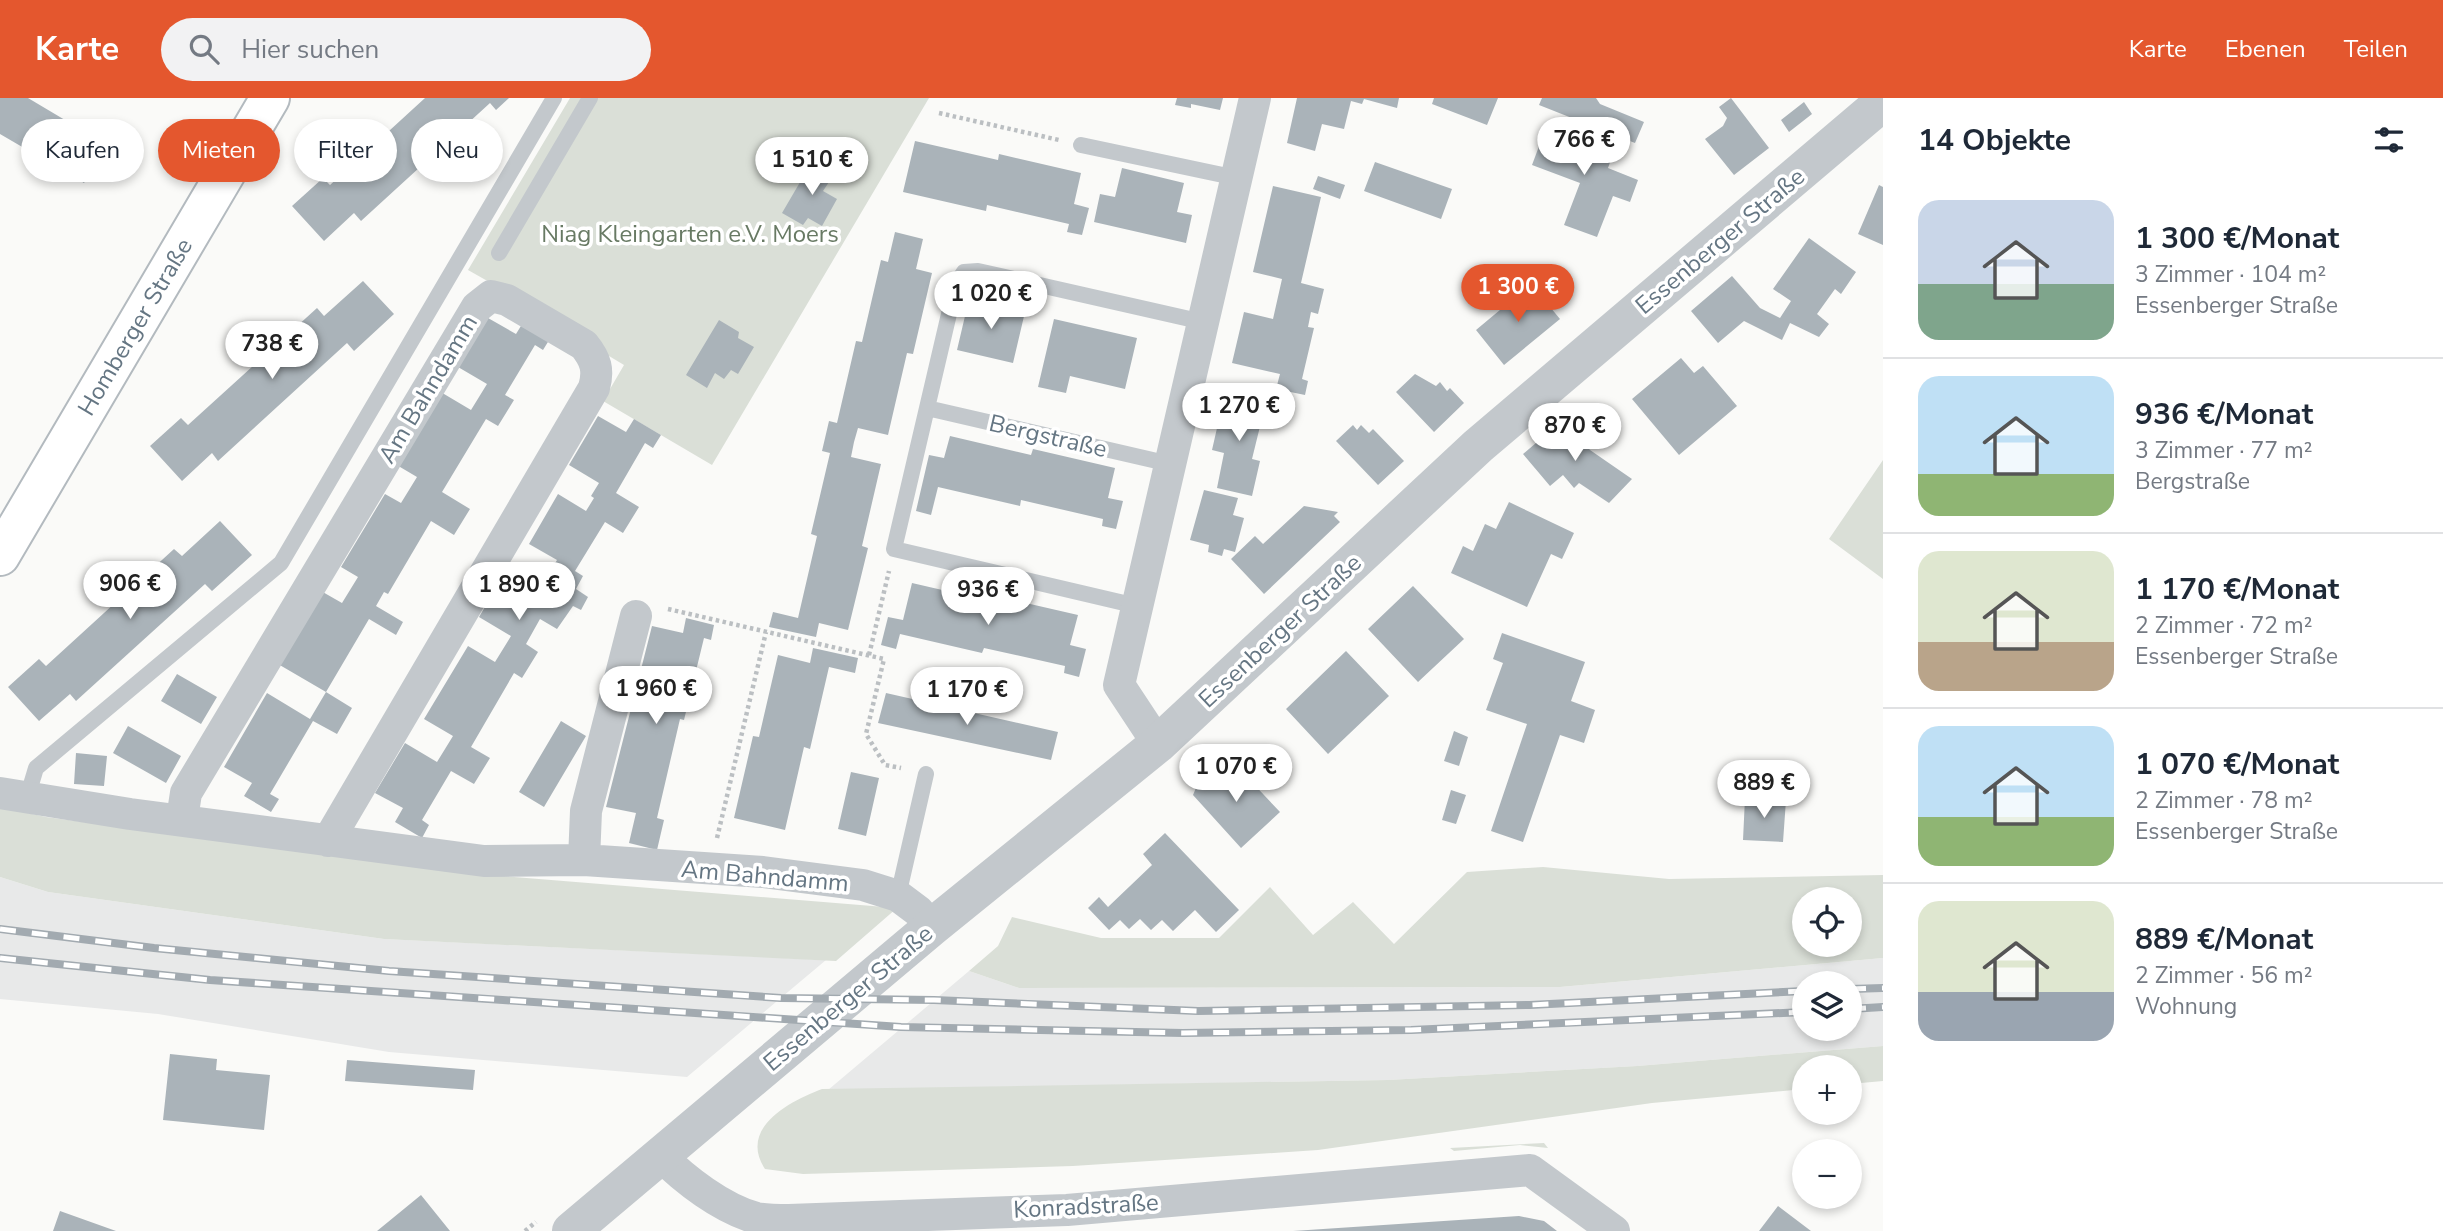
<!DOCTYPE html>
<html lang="de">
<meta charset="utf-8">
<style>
body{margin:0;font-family:"Nunito Sans",sans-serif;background:#f2f2f3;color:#1f2937;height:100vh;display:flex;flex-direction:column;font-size:26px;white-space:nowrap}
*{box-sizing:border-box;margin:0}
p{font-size:23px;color:#747a83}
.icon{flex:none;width:38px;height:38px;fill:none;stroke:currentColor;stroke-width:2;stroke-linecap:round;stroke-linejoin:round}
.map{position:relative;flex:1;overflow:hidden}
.side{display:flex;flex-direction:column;background:#fff;width:560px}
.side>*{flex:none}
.top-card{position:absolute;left:21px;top:21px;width:665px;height:63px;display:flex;gap:14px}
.tools{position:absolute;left:1792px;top:789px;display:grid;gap:14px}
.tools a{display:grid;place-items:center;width:70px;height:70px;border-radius:50%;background:#fff;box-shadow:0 4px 10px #0003;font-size:35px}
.price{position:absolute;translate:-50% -60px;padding:0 16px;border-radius:24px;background:#fff;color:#222;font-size:23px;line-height:46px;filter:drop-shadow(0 2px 4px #0008)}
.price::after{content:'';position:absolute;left:50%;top:42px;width:21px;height:16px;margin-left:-10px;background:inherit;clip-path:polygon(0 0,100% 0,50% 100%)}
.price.selected{background:#e4572e;color:#fff}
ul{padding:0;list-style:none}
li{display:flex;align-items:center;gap:21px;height:175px;padding:0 35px}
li+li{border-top:2px solid #e0e1e3}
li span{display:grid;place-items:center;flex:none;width:196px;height:140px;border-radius:21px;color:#555}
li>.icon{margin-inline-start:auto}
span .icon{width:84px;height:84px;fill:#fffc;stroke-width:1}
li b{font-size:30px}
h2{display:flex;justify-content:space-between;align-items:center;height:84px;padding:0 35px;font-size:30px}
.pill{padding:0 24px;border-radius:32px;background:#fff;box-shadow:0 4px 10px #0003;font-size:24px;line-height:63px}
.pill.selected{background:#e4572e;color:#fff}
header{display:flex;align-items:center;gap:42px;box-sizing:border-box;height:98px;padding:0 35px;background:#e4572e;color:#fff}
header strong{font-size:33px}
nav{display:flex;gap:38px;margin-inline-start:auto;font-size:24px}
.search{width:490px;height:63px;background:#f2f2f3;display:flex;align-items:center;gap:18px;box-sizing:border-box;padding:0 24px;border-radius:38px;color:#747a83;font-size:26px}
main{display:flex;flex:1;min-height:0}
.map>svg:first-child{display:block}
</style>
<header>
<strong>Karte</strong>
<div class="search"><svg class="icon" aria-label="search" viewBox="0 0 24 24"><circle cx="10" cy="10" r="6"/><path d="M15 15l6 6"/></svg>Hier suchen</div>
<nav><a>Karte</a><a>Ebenen</a><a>Teilen</a></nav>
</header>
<main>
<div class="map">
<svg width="1883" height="1133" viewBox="0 0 1883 1133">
<rect width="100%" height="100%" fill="#fafaf8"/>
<path fill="#e8e9e9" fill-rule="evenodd" d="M0 779 48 794 384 841 826 862 687 979 389 954 158 916 0 901Z
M1883 860V948L1637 968 1388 982 828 992 969 873 1019 890 1560 889ZM1804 886H1850V931H1804Z"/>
<path fill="#dadfd7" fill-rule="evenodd" d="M570 0H929L712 367 603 303 624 267 599 252 592 242 468 172Z
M1883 362V481L1829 441Z
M0 709 46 719 454 774 897 810 836 863 384 841 48 794 0 779Z
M1543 769 1669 781 1883 777V860L1560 889 1019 890 969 873 998 848 1012 819 1101 840H1219L1270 789 1313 837 1353 804 1394 846 1467 774ZM1804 802H1850V847H1804Z
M1883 948V983L1850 986V970H1804V991L1652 1005 1318 1052 1073 1068 803 1076 765 1071C738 1030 790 1003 822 991L1388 982 1637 968Z
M1544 1045 1548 1050 1520 1047 1454 1053 1450 1050Z"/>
<path fill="#aab3b9" d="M0 0H28L107 47 84 85 0 36Z
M425 0H509L496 12 490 5 361 123 354 115 324 143 292 108 323 80 330 87Z
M1177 0H1223L1220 12 1191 6V10L1175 7Z
M1297 0H1399L1397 10 1364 1 1362 6 1351 3 1344 31 1322 26 1315 53 1287 45Z
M1434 0H1498L1487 27 1432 6Z
M1542 0H1596L1600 6 1644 24 1635 45 1539 7Z
M1731 0 1769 50 1734 77 1705 41 1723 28 1727 20 1719 9Z
M1804 4 1812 16 1789 34 1781 22Z
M1547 27 1614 53 1608 70 1638 82 1630 104 1613 98 1597 139 1564 127 1580 85 1532 67Z
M915 43 998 62 999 56 1081 75 1074 106 1089 110 1082 137 1067 134 1069 126 987 107 986 113 903 94Z
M813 62 835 75 823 93 837 101 822 128 808 120 803 127 782 115Z
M1375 64 1452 91 1441 121 1364 93Z
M1122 70 1184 85 1177 114 1192 117 1186 145 1094 124 1100 96 1115 99Z
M1318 78 1345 87 1340 101 1313 91Z
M1879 87 1883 89V147L1858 136Z
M1273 88 1321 99 1301 185 1324 191 1318 216 1311 214 1308 229 1314 230 1302 281 1308 283 1305 297 1276 291 1280 276 1232 265 1244 214 1273 221 1282 181 1253 174Z
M895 134 923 141 916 171 932 175 913 256 907 255 888 337 858 330 854 344 851 359 881 366 862 448 868 450 848 532 819 525 816 539 769 529 773 514 798 520 817 438 811 436 830 355 822 353 829 323 837 325 856 243 862 244 881 162 888 164Z
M1809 140 1856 174 1841 196 1835 191 1817 216 1829 226 1819 239 1790 225 1782 242 1744 223 1718 245 1691 213 1732 178 1760 210 1780 220 1791 203 1773 191Z
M363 183 394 216 354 253 347 245 218 363 212 355 182 383 150 348 181 320 188 327 317 210 324 218Z
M1531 186 1560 221 1504 267 1476 232Z
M969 201 1025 214 1013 265 957 252Z
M488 220 516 236 524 223 551 239 543 252 535 247 505 297 514 302 498 328 486 321 442 394 470 411 454 437 431 423 388 496 384 494 376 508 403 524 396 537 369 521 326 594 352 610 337 636 313 623 270 696 279 701 271 714 244 698 252 685 224 669 267 595 310 621 326 594 278 566 321 493 342 505 358 479 341 469 385 396 401 405 417 379 395 366 439 293 471 312 487 286 458 269Z
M1054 221 1137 240 1125 291 1070 278 1066 295 1038 289Z
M719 222 739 234 738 240 754 249 738 276 731 272 724 281 715 275 707 290 686 277Z
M1681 260 1694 275 1703 268 1737 308 1679 357 1632 301Z
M1415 276 1436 288 1440 284 1447 293 1450 290 1464 305 1434 334 1396 294Z
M1225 295 1266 304 1252 361 1260 363 1252 398 1217 390 1224 355 1212 352Z
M598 318 626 334 634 321 661 337 653 350 645 345 616 395 639 409 623 435 605 424 575 473 583 478 576 491 588 499 581 512 573 508 557 531 540 521 526 546 538 554 522 580 514 575 471 649 490 660 474 686 451 673 422 722 429 727 422 740 395 724 403 710 375 695 405 645 437 664 453 638 424 621 468 548 495 564 511 538 479 519 508 470 541 489 557 462 529 446 558 396 586 413 594 400 591 398 599 385 569 367Z
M1564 321 1590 352 1632 381 1609 405 1579 385 1574 390 1563 377 1550 388 1523 356Z
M1353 327 1357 332 1361 327 1369 335 1373 331 1404 363 1378 387 1336 343Z
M950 338 1031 357 1033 351 1115 370 1108 400 1123 403 1116 431 1102 428 1103 421 1021 402 1020 408 938 389 931 417 916 413 929 357 944 360Z
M1204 392 1238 400 1233 417 1244 420 1235 454 1224 451 1222 458 1208 454 1209 447 1190 442Z
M1509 404 1574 435 1562 461 1551 456 1527 509 1451 475 1463 448 1473 453 1485 426 1496 431Z
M1304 408 1338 414 1334 418 1340 424 1264 496 1231 461 1255 438 1263 446Z
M220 423 252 457 212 493 205 486 76 603 70 596 39 623 8 589 39 561 46 568 174 451 182 458Z
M912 485 994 504 995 498 1078 517 1070 547 1086 551 1079 579 1064 575 1065 568 984 550 982 555 900 536 896 551 881 547 888 519 903 522Z
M1413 488 1464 541 1418 584 1368 531Z
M686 520 714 527 711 542 704 540 684 622 680 621 657 720 664 722 657 752 629 745 636 715 606 709 652 528 683 535Z
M1502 535 1585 564 1571 603 1595 612 1584 645 1560 637 1523 744 1491 733 1527 626 1486 612 1503 565 1493 561Z
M813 550 858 560 855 575 829 569 810 651 804 649 785 732 734 720 753 638 759 639 778 557 810 565Z
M1346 553 1389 598 1328 656 1286 611Z
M177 576 217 599 201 626 161 603Z
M886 595 1058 634 1051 662 878 625Z
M561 623 586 638 544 709 519 694Z
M128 628 181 658 166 685 113 655Z
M1454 633 1468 639 1459 668 1444 663Z
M76 655 107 658 104 688 74 686Z
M1231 662 1280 714 1241 750 1193 697 1198 685 1210 682Z
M851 674 879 680 866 738 838 731Z
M1451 692 1466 697 1456 726 1442 722Z
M1745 700 1786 702 1783 744 1743 742Z
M1165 735 1239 812 1216 834 1195 812 1173 833 1162 822 1151 832 1140 821 1129 831 1120 822 1109 832 1088 810 1099 799 1108 809 1152 767 1143 756Z
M170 956 217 961 216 972 270 977 264 1032 163 1022Z
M347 962 475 972 473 992 345 983Z
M421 1097 450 1133H377Z
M1778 1108 1811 1133H1759Z
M60 1113 116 1133H53Z
M1519 1118 1544 1123 1557 1133H1293Z"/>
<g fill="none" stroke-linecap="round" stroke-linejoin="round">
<defs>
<g id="secondary">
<path id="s1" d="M0 458 270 0"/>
</g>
</defs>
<use href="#secondary" stroke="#b3babf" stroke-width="42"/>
<path stroke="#bbbfc2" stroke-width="4.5" stroke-dasharray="3.5 3.5" stroke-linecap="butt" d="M939 15 1059 42
M668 511 884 561 866 636 885 667 901 670
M869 557 889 473
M717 740 766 534
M525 1133 536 1124"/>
<path stroke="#c3c8cc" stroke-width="16" d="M1081 47 1237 80
M499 155 590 0
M927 310 1170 366
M1137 508 894 451 956 186 964 174 978 173 1203 224
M27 700 36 670 281 465 554 0
M898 798 926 676"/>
<path stroke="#c3c8cc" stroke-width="32" d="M1158 646 1119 587 1255 0
M0 695 130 716 484 763 584 762 763 774 863 787 898 798 918 813 932 829
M182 721 186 695 477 209 491 198 507 202 584 247C596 262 599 272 594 290L328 743
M584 762 586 713 636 518
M660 1057C685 1082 721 1110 756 1120 766 1122 779 1122 789 1122L1067 1112 1530 1072 1614 1133"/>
<path stroke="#c3c8cc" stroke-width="38" d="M571 1133 932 829 1158 646 1478 348 1883 4"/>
<use href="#secondary" stroke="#fff" stroke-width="38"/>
<defs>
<path id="rail" d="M0 831 154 850 389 873 781 900 934 902 1198 913 1530 907 1804 893
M0 860 210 882 901 929 1183 935 1411 932 1804 914
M1850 891 1883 890
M1850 911 1883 909"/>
</defs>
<use href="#rail" stroke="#a2aab0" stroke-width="8"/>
<use href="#rail" stroke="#fff" stroke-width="5" stroke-dasharray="16" stroke-linecap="butt"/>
</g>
<g text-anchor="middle" stroke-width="7" stroke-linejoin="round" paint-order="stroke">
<g font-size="24" fill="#687a64" stroke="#fff">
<text x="690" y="144">Niag Kleingarten e.V. Moers</text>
</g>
<g font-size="24" fill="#657683" stroke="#fff">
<text transform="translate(1720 143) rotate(-40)" y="8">Essenberger Straße</text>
<text dy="8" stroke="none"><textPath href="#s1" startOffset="266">Homberger Straße</textPath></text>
<text transform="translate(428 291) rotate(-59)" y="8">Am Bahndamm</text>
<text transform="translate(1048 338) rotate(13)" y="8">Bergstraße</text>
<text transform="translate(1280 533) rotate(-43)" y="8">Essenberger Straße</text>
<text transform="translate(765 778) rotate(5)" y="8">Am Bahndamm</text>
<text transform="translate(848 900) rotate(-40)" y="8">Essenberger Straße</text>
<text transform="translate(1086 1108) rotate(-3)" y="8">Konradstraße</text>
</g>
</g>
</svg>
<div class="tools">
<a><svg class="icon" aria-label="locate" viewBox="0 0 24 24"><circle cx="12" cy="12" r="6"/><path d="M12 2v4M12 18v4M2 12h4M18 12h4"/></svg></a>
<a><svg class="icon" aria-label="layers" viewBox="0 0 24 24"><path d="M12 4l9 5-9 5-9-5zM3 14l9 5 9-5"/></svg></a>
<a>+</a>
<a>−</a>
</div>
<b class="price" style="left:1584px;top:79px">766 €</b>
<b class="price" style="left:812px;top:99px">1 510 €</b>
<b class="price selected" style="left:1518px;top:226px">1 300 €</b>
<b class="price" style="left:991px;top:233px">1 020 €</b>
<b class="price" style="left:272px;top:283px">738 €</b>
<b class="price" style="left:1239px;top:345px">1 270 €</b>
<b class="price" style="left:1575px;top:365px">870 €</b>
<b class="price" style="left:130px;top:523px">906 €</b>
<b class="price" style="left:519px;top:524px">1 890 €</b>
<b class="price" style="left:988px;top:529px">936 €</b>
<b class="price" style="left:656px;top:628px">1 960 €</b>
<b class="price" style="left:967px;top:629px">1 170 €</b>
<b class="price" style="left:1236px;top:706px">1 070 €</b>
<b class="price" style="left:1764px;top:722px">889 €</b>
<div class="top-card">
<a class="pill">Kaufen</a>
<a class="pill selected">Mieten</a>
<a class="pill">Filter</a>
<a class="pill">Neu</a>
</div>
</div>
<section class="side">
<h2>14 Objekte<svg class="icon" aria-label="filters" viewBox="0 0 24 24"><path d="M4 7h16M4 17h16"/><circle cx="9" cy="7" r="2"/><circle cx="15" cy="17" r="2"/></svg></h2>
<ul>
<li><span style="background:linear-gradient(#c9d6e8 60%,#7fa58c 0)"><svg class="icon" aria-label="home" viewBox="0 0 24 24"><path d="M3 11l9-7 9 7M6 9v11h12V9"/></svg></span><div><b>1 300 €/Monat</b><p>3 Zimmer · 104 m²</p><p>Essenberger Straße</p></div></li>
<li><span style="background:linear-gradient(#bfe0f5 70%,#8fb573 0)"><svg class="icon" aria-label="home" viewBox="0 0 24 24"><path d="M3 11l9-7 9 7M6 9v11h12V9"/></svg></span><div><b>936 €/Monat</b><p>3 Zimmer · 77 m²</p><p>Bergstraße</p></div></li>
<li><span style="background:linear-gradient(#dfe7d0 65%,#b9a48a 0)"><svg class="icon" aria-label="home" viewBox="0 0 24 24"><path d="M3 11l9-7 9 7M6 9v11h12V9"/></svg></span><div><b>1 170 €/Monat</b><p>2 Zimmer · 72 m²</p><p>Essenberger Straße</p></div></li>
<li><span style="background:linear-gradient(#bfe0f5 65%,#8fb573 0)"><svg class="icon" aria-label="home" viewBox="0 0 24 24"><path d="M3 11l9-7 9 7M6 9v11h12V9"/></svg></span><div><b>1 070 €/Monat</b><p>2 Zimmer · 78 m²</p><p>Essenberger Straße</p></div></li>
<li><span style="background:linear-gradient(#dfe7d0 65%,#9aa5b1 0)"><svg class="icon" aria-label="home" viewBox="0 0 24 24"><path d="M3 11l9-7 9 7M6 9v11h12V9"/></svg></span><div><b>889 €/Monat</b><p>2 Zimmer · 56 m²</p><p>Wohnung</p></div></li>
</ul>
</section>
</main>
